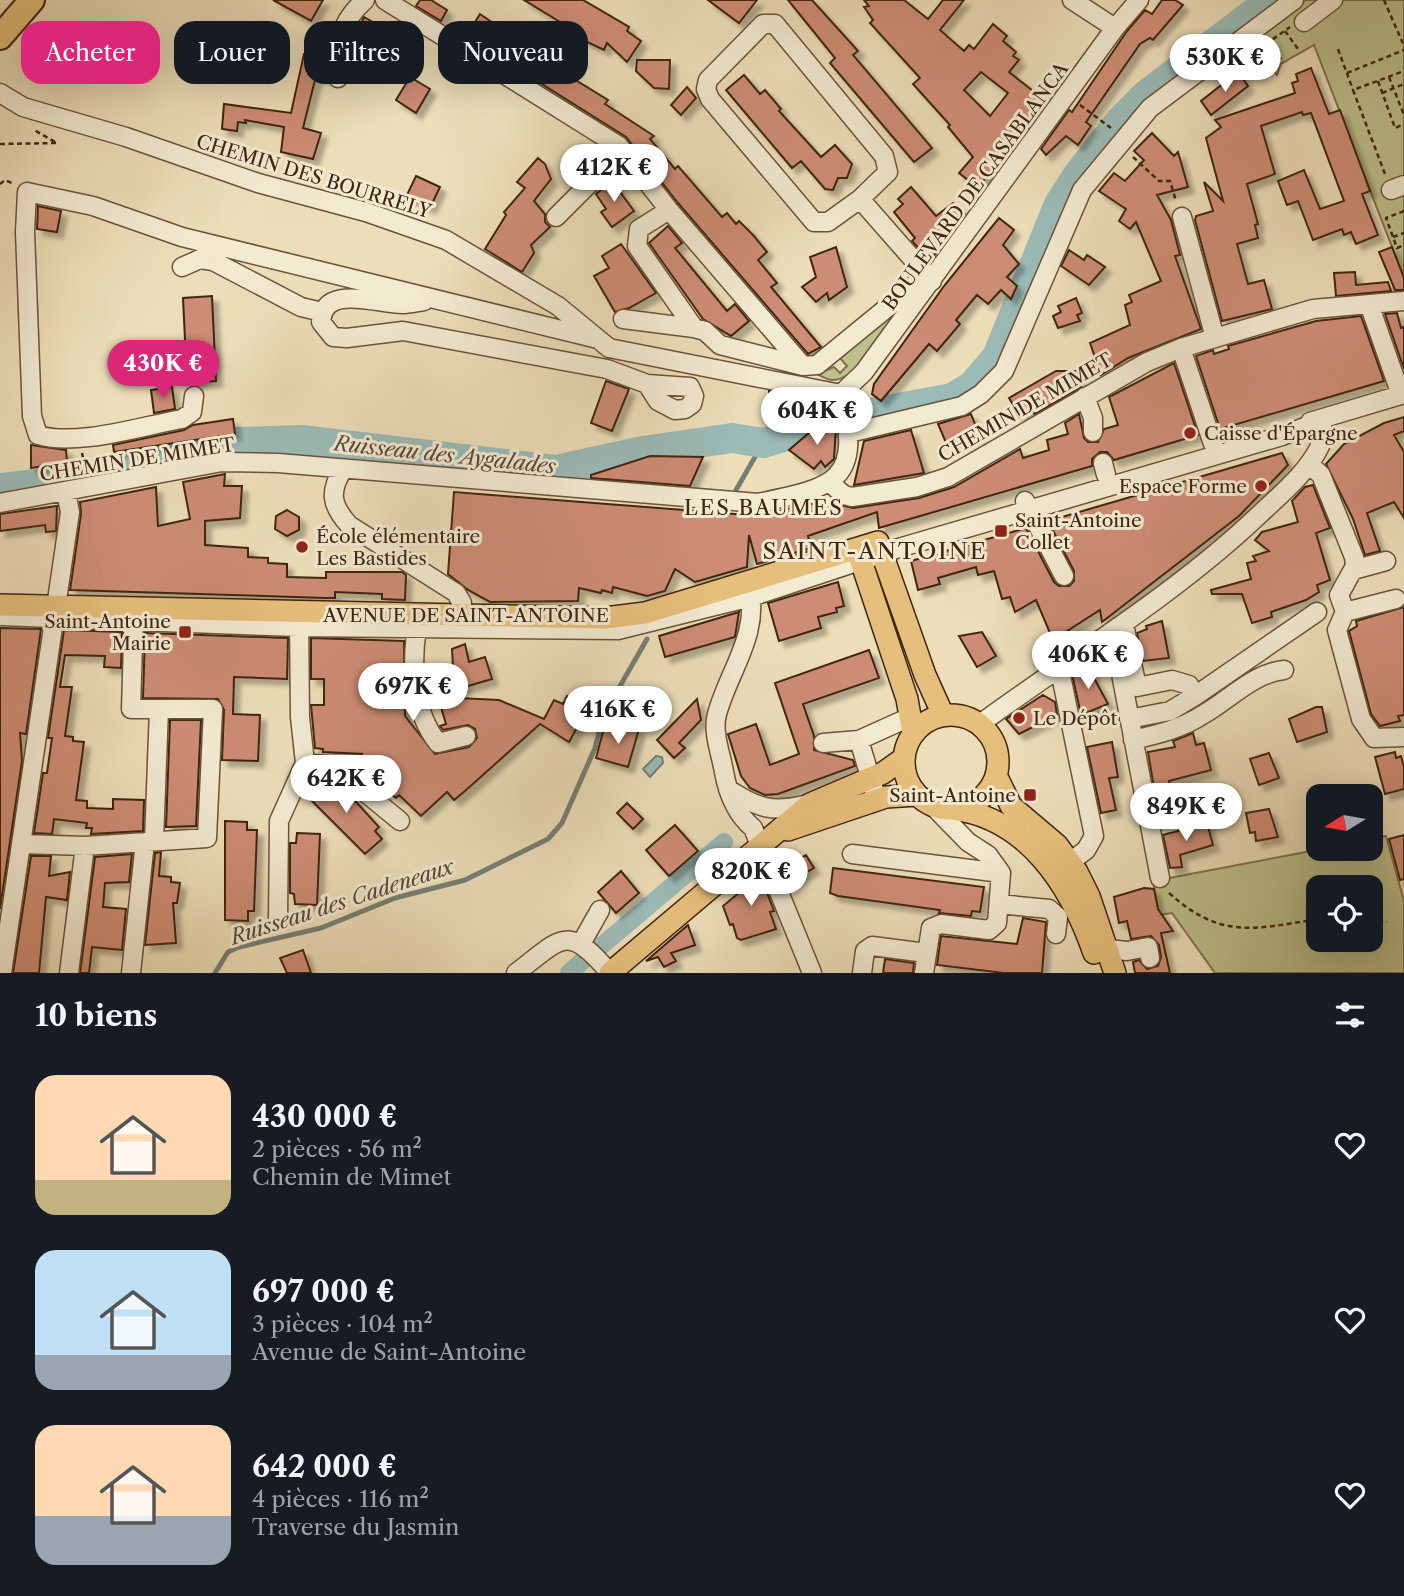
<!DOCTYPE html>
<html lang="fr">
<meta charset="utf-8">
<style>
body{margin:0;font-family:"Libre Caslon Text",serif;background:#20242c;color:#f1f3f6;height:100vh;display:flex;flex-direction:column;font-size:26px;white-space:nowrap}
*{box-sizing:border-box;margin:0}
p{font-size:23px;color:#9ea1a6}
.icon{flex:none;width:38px;height:38px;fill:none;stroke:currentColor;stroke-width:2;stroke-linecap:round;stroke-linejoin:round}
.map{position:relative;height:973px;overflow:hidden}
.details{display:flex;flex-direction:column;background:#171b24;flex:1}
.details>*{flex:none}
.hud{position:absolute;left:21px;top:21px;width:700px;height:63px;display:flex;gap:14px}
.needle{width:46px;rotate:259deg}
.tools{position:absolute;left:1306px;top:784px;display:grid;gap:14px}
.tools a{display:grid;place-items:center;width:77px;height:77px;border-radius:14px;background:#171b24;box-shadow:0 7px 28px #0002;font-size:35px}
.price{position:absolute;translate:-50% -60px;padding:0 16px;border-radius:24px;background:#fff;color:#222;font-size:23px;line-height:46px;filter:drop-shadow(0 2px 4px #0008)}
.price::after{content:'';position:absolute;left:50%;top:42px;width:21px;height:16px;margin-left:-10px;background:inherit;clip-path:polygon(0 0,100% 0,50% 100%)}
.price.current{background:#db2777;color:#fff}
ul{padding:0;list-style:none}
li{display:flex;align-items:center;gap:21px;height:175px;padding:0 35px}
li span{display:grid;place-items:center;flex:none;width:196px;height:140px;border-radius:21px;color:#555}
li>.icon{margin-inline-start:auto}
span .icon{width:84px;height:84px;fill:#fffc;stroke-width:1}
li b{font-size:30px}
h2{display:flex;justify-content:space-between;align-items:center;height:84px;padding:0 35px;font-size:30px}
.chip{padding:0 24px;border-radius:21px;background:#171b24;box-shadow:0 7px 28px #0002;font-size:24px;line-height:63px}
.chip.current{background:#db2777;color:#fff}
.map>svg:first-child{display:block}
</style>
<div class="map">
<svg width="1404" height="973" viewBox="0 0 1404 973">
<defs>
<filter id="shadow"><feDropShadow dx="6" dy="6" stdDeviation="2" flood-color="#0004"/></filter>
</defs>
<rect width="100%" height="100%" fill="#eddeb9"/>
<filter id="stains"><feTurbulence type="fractalNoise" baseFrequency=".00286" numOctaves="4"/><feColorMatrix values="0 0 0 0 .2 0 0 0 0 .09 0 0 0 0 .02 0 0 0 .5 -.17"/></filter>
<radialGradient id="worn" r=".72"><stop offset=".6" stop-color="#630" stop-opacity="0"/><stop offset="1" stop-color="#630" stop-opacity=".3"/></radialGradient>
<path fill="#bdc08c" stroke="#7e724e" stroke-width="2" fill-rule="evenodd" d="M1306 0H1404V278L1314 45 1281 64 1277 75 1251 42Z
M916 289C900 311 861 382 832 380 828 380 821 376 817 374L834 367 840 373 847 366 840 358Z
M1386 836 1404 901V973H1215L1172 913 1159 915 1153 881 1322 849H1370V839ZM1318 887H1370V940H1318Z"/>
<path fill="#9bbbb7" stroke="#777f74" stroke-width="2" d="M656 756 662 757 663 763 650 777 643 769Z"/>
<g fill="none" stroke-linecap="round" stroke-linejoin="round">
<path stroke="#777f74" stroke-width="5" d="M736 490 763 443
M215 973 228 952 239 947 321 928 395 898 465 880 548 839 562 823 595 748 604 714 647 639"/>
<path stroke="#9bbbb7" stroke-width="18" d="M600 947 724 842
M569 973 587 957"/>
<path stroke="#9bbbb7" stroke-width="30" d="M0 488 114 475 125 465 237 442 302 440 556 470 643 451 732 438 763 443 855 416 952 398 972 386 997 357 1059 204 1077 176 1120 121 1146 95 1271 0"/>
</g>
<path fill="#cd8c74" stroke="#402510" stroke-width="2" fill-rule="evenodd" filter="url(#shadow)" d="M273 0H323L311 21Z
M420 0H431L447 10 441 21 416 6Z
M524 0H583L629 27 627 31 641 41 627 62 607 43 604 50 562 30 565 25Z
M708 0H757L739 23Z
M788 0H812L858 51 853 55 932 148 914 162 830 63 835 58Z
M864 0H904L928 19 943 0H964L940 30 964 51 969 45 974 49 993 24 1007 36 1003 41 1016 52 1013 56 1019 60 1009 72 1047 102 993 176 989 173 978 188 959 173 973 157 948 127 950 125 913 84 920 78 870 23 873 20 864 7 869 6ZM981 72 1008 93 990 116 964 90Z
M1162 0H1175L1183 5 1153 40 1150 38 1140 44 1086 122 1091 126 1078 145 1066 136 1046 155 1041 149 1069 110 1072 112 1127 31 1145 10 1152 14Z
M480 14 493 23 479 45 466 37Z
M364 17 378 25 373 33 387 41 376 59 351 44Z
M556 43 580 59 569 76 608 100 605 104 654 136 650 139 675 169 678 166 722 217 727 213 736 224 739 221 754 236 767 252 758 260 777 283 771 287 821 347 808 354 678 203 626 137 534 79Z
M322 53 327 54V78L316 76 303 128 321 133 313 159 281 152 284 127 245 120 246 123 238 122 237 131 222 129 224 104 291 113 304 54 322 56Z
M637 60H670L669 89 654 88 636 71Z
M1311 68 1329 114 1340 110 1370 191 1362 194 1378 235 1356 244 1351 232 1344 235 1342 229 1313 240 1298 201 1287 205 1278 181 1304 170 1320 209 1344 201 1311 113 1303 115 1302 112 1261 126 1275 174 1247 184 1258 224 1255 225 1258 238 1237 244 1248 284 1264 280 1272 309 1222 321 1195 220 1196 216 1213 211 1204 182 1223 201 1206 138 1221 127 1215 120 1295 93 1292 83 1298 81 1296 74Z
M1238 72 1248 86 1211 115 1201 101Z
M744 75 760 94 765 90 781 109 779 111 821 157 835 145 852 164 847 178H838L833 190 825 189 801 161 792 168 726 90Z
M410 77 430 89 416 113 396 100Z
M687 87 696 98 681 115 671 105Z
M1152 133 1174 156 1178 152 1188 187 1157 195 1171 220 1180 255 1175 256 1201 329 1128 358 1101 375 1090 343 1130 325 1125 305 1132 302 1129 295 1161 281 1136 222 1130 229 1119 221 1126 209 1099 191 1114 173 1125 181 1144 160 1134 151Z
M538 158 545 164 551 179 534 201 545 214V222L550 227 531 245 534 253 522 272 485 249 506 215 504 212 525 188 517 182Z
M416 176 440 187 430 208 406 197Z
M612 181 634 211 612 227 601 212 606 209 596 194Z
M911 187 936 216 953 203 965 214 930 261 912 241 915 238 894 212 903 204 898 199Z
M38 206 61 211 57 232 37 229Z
M999 218 1014 230 1003 245 1019 264 1007 277 1017 286 1011 299 1001 290 988 304 977 295 956 320 960 324 937 351 929 344 881 401 872 394 874 384 944 286Z
M668 226 682 243 675 248 727 311 735 304 749 321 731 336 703 319 649 243Z
M621 244 656 293 629 308 615 312 594 276 609 268 602 256Z
M836 247 847 287 829 300 827 293 816 302 802 287 816 277 810 257Z
M1392 247 1404 278V290H1395L1379 252Z
M1069 250 1084 260 1087 255 1105 267 1089 285 1061 266Z
M1355 272 1356 285 1388 282 1391 291 1336 296 1334 273Z
M212 296 216 381 187 382 183 298Z
M1076 298 1082 313 1077 315 1080 321 1058 328 1053 316 1061 312 1058 306Z
M1397 313 1401 328 1404 327V369L1385 314Z
M1361 316 1384 381 1220 429 1196 356 1213 350 1214 354 1229 349 1228 346 1316 321Z
M1174 363 1198 435 1114 460 1107 452H1100L1092 459V466L879 528 877 512 808 536 811 548 757 564 749 535 747 567 695 582 675 569 665 591 647 596 613 587 612 593 602 590 601 593 579 588 578 601 490 602 468 590 448 574 454 492 761 516 806 504H837L853 508 919 498 954 487 1020 449 1023 458 1049 450 1047 440 1068 434 1065 423 1079 414 1084 438 1088 442H1098L1104 429 1118 425 1109 397Z
M1056 371H1077L1081 387 1035 414 1031 411 1021 417 1009 398Z
M606 381 629 389 612 431 591 423Z
M172 387 175 409 154 413 151 390Z
M769 391 799 399 800 413 769 421Z
M971 414 979 434 947 445 938 424Z
M1404 417V431L1394 435 1404 452V518L1394 502 1367 513 1380 551 1365 555 1353 519 1326 464 1344 444 1384 423Z
M233 419 235 434 114 452 113 445 184 430 193 425Z
M836 426 834 459 825 467 821 461 814 469 789 450 810 432Z
M911 430 924 473 854 485 864 441Z
M31 445 66 450 67 462 31 468Z
M1282 453 1288 465 1239 516 1102 622 1100 610 1053 640 1036 600 1015 612 1010 597 1002 599 994 571 978 575 976 567 938 578 940 584 918 590 911 561 1026 528 1054 582 1059 586H1069L1074 581V571L1048 521Z
M650 456 703 457 690 486 591 478V475Z
M225 474 224 486H242L240 518 205 521V545L248 548V557L268 558V563L287 564V577L326 578V572H402L406 575 405 600 382 599V594L335 592V598H325L70 590 81 514 80 502 156 487 158 526 190 519 183 482Z
M1313 485 1330 528 1316 533 1330 580 1317 585 1319 592 1306 600 1271 612 1272 617 1252 623 1242 594H1212L1211 590 1251 579 1247 563 1256 561 1253 556 1269 551 1255 540 1262 532 1298 522 1292 501 1305 487Z
M57 506 56 531 46 532 45 525 0 531V514Z
M287 510 299 517V530L287 536 275 529 276 516Z
M838 582 844 606 836 608 837 612 818 617 821 628 779 641 768 603Z
M1404 607V715L1398 716 1400 721 1380 726 1371 714 1349 631 1357 626 1356 621Z
M739 612 735 637 665 657 659 636Z
M1162 621 1169 658 1143 661 1137 633 1147 629 1146 626Z
M0 628 41 629 26 734 20 733 22 761 0 909Z
M64 630 122 632 121 668 104 667 105 656 65 655 60 687H72L65 736 73 737V741L84 742 76 800 87 801V808L113 809V799L144 800 143 831 91 834 92 828H86L87 823 54 819 52 834 34 833 43 773H47L52 738H48Z
M982 632 996 656 977 667 959 636Z
M145 633 288 638 287 679 234 677 233 714 260 715 258 761 222 760 224 710 218 699 143 698Z
M311 638 404 641 405 716 435 754 469 747 477 738 475 729 468 725 443 730 440 726 446 724 438 697 499 700 544 719 554 700 563 704 567 696 588 708 569 742 540 724 465 791 454 800 447 792 421 816 399 795 396 798 384 788 358 759 362 754 323 752V749L315 748 311 705H324V679H311Z
M465 644 469 662 485 657 492 679 437 695 431 675 453 667 452 649Z
M869 650 879 678 803 704 814 736V750L853 760 855 766 778 794 765 795 750 788 741 776 728 734 756 724 770 765 799 754 775 683Z
M1087 665 1108 704 1081 715 1072 674Z
M1043 695 1055 702 1057 715 1019 734 1006 719Z
M697 699 701 720 679 743 685 748 674 758 657 740Z
M1316 707H1322L1327 732 1297 742 1289 719Z
M170 720H201L196 826 166 827Z
M630 726 639 729 628 767 596 758 604 728 619 732Z
M1193 733 1196 745 1204 743 1211 770 1169 781 1171 791 1155 794 1148 752 1175 747 1173 741Z
M1112 742 1118 777 1109 778 1116 810 1101 813 1087 747Z
M1395 752 1396 758 1401 756 1404 767V789L1385 794 1375 757Z
M1269 753 1279 778 1259 785 1250 759Z
M322 780 328 787 334 781 347 792 379 827 375 831 382 839 365 854 306 795Z
M627 803 643 819 633 829 617 813Z
M1269 809 1278 837 1256 841 1255 832 1250 833 1246 813Z
M225 821 247 822V830H257L254 911H248V921L225 920Z
M1207 823 1213 845 1180 855 1182 867 1170 868 1163 835Z
M675 825 698 851 669 876 646 850Z
M297 833 320 834 317 905 295 904 294 894 290 893V843H296Z
M1404 835V879L1400 880 1389 839Z
M161 852 159 876 171 877V882L180 883 177 903H173L176 943 145 945 155 853Z
M132 854 129 882 105 883 103 907 126 909 122 950 92 947 89 973H80L95 857Z
M806 855 814 868 788 883 783 872 785 867Z
M31 856H51L49 876 70 872 67 900 46 897 39 973H13Z
M757 867 774 911 770 912 776 929 741 940 737 938 733 924 730 925 723 906 740 892 737 884Z
M833 868 984 887 980 912 972 911 971 916 939 913 940 910 838 896 830 893Z
M621 871 639 893 616 913 598 892Z
M1144 888 1154 889 1158 909 1173 931 1161 933 1170 973H1135L1133 962 1139 960 1147 969 1158 966 1161 957 1159 945 1151 936 1131 939 1127 921 1119 923 1114 897Z
M1023 918 1046 922 1042 973H1004L937 965 941 936 1017 944Z
M688 925 695 945 671 953 676 961 664 967 658 957 646 961Z
M303 950 311 973H287L280 958Z
M885 959 914 963 913 973H883Z"/>
<g fill="none" stroke-linecap="round" stroke-linejoin="round">
<defs>
<path id="minor" d="M385 0 619 146 669 210 803 366 817 365 927 275
M1072 0 1115 28
M1304 22 1333 0
M338 78C339 43 337 25 365 0
M0 93 23 107 126 137 258 183 366 212 446 240 558 306 609 348 841 394
M1391 190 1404 185
M860 199 888 172 884 156 775 24H763L708 80 706 89 710 99 814 222H828L860 199 932 281
M669 210 639 229 637 246 694 328
M556 217 595 178 619 146
M1182 217 1215 338
M182 267 200 259 213 261 301 307 322 312
M424 301C417 302 409 304 402 304 377 304 324 283 321 322L333 337 347 338 403 331 607 369 647 384 658 401 675 410 685 409 692 404 694 396 690 387 647 384
M1369 304 1401 395
M623 319 694 328 705 331 720 345 803 366
M1181 348 1213 444
M841 394 864 372 1115 28 1139 0
M194 396 192 412 182 419C142 426 76 447 38 435L32 416 25 232 27 192 93 206 182 237 598 339
M1085 397 1093 418V432
M1310 422 1404 394
M849 433 962 406 981 394 1004 371 1082 190 1150 108 1294 0
M1103 463 1106 475
M1309 464 1321 475 1354 557 1355 566 1339 595 1345 612 1396 599
M343 469C329 492 331 505 349 525L456 593 462 603 461 616
M830 483 844 495 852 497 917 487 948 477 1147 362 1181 348 1313 309 1404 301
M1025 501 1064 576
M0 503 222 462 278 463 758 503C835 487 863 482 841 394
M1353 570 1386 561
M749 586C760 635 729 670 717 714 712 732 721 754 724 772 728 794 736 814 753 828L812 973
M1345 612 1337 630 1361 719 1374 738 1404 737
M0 616 298 627 618 630 751 597 902 547 1282 436 1322 420
M1124 624 1137 687 1172 680 1189 685 1195 696 1317 612
M417 627C411 666 413 712 438 743L466 736
M1113 632 1160 878
M1059 666 1094 836 1086 850 1070 862
M1129 719 1170 711 1195 696
M980 724C1074 655 1175 595 1260 514 1281 494 1307 473 1320 446 1323 439 1322 429 1322 420
M859 740 874 790
M1133 740C1159 734 1181 729 1204 714 1230 699 1254 673 1284 670
M823 743 859 740 910 717
M305 763 333 766 400 821
M728 789C759 809 772 813 809 804
M154 841 159 709
M22 844 85 846 207 838 213 709H131L134 609
M852 854 1001 873
M999 904 1049 909 1058 917 1056 934
M278 919 279 821 305 763 300 717 299 617
M582 942 600 910
M1108 949 1127 951 1148 947 1150 958
M2 973 70 512 66 492
M69 973 85 846
M131 973 145 842
M516 973C563 937 567 923 610 973
M862 973 865 951 872 946 926 953
M924 973 931 928 941 924 989 930 997 923 1001 873 988 855 968 842 932 805"/>
<path id="major" d="M857 549 907 699 913 733
M0 605 605 618 645 613 878 542 925 675 943 715
M904 762a47 47 0 1 1 94 0a47 47 0 1 1-94 0Z
M996 775 1011 806 1057 845 1077 872 1089 896 1115 973
M953 809C1028 818 1071 887 1094 953
M788 830 886 797 917 795
M610 973 810 804 883 773 904 758"/>
<path id="highway" d="M0 37 32 0"/>
</defs>
<use href="#minor" stroke="#6b533a" stroke-width="21"/>
<use href="#major" stroke="#402510" stroke-width="24"/>
<use href="#highway" stroke="#402510" stroke-width="28"/>
<path stroke="#402510" stroke-width="2.5" stroke-dasharray="5 3.5" stroke-linecap="butt" d="M1384 0 1404 46
M1285 31 1298 49
M1338 49 1353 90
M1281 59 1269 42 1290 27
M1347 73 1404 50
M1389 77 1404 115
M1378 81 1395 128 1404 124
M1382 93 1404 84
M1080 105 1111 128
M0 144 57 143 34 130
M1133 157 1159 181H1170L1176 201
M1385 174 1353 90 1404 71
M0 184 5 180 12 183
M1404 211 1386 218 1397 248 1404 245
M1393 237 1404 233
M82 453 86 471
M1169 893C1221 940 1255 929 1318 919
M1370 918 1387 922"/>
<use href="#minor" stroke="#f3ead2" stroke-width="18"/>
<use href="#major" stroke="#e6bf7c" stroke-width="21"/>
<use href="#highway" stroke="#e6bf7c" stroke-width="24"/>
</g>
<g fill="#8f2418" stroke="#f3ead2" stroke-width="2.5">
<circle cx="1190" cy="433" r="7"/>
<circle cx="1261" cy="486" r="7"/>
<rect x="994" y="524" width="14" height="14" rx="3.5"/>
<circle cx="302" cy="547" r="7"/>
<rect x="178" y="625" width="14" height="14" rx="3.5"/>
<circle cx="1019" cy="718" r="7"/>
<rect x="1023" y="788" width="14" height="14" rx="3.5"/>
</g>
<g text-anchor="middle" stroke-width="6" stroke-linejoin="round" paint-order="stroke">
<g font-size="19" fill="#402510" stroke="#f3ead2">
<text transform="translate(314 176) rotate(17)" y="7">CHEMIN DES BOURRELY</text>
<text transform="translate(975 186) rotate(-54)" y="7">BOULEVARD DE CASABLANCA</text>
<text transform="translate(1025 407) rotate(-30)" y="7">CHEMIN DE MIMET</text>
<text transform="translate(137 459) rotate(-9)" y="7">CHEMIN DE MIMET</text>
<text x="466" y="622">AVENUE DE SAINT-ANTOINE</text>
</g>
<g font-size="19" fill="#402510" stroke="#f3ead2" text-anchor="start">
<text x="1204" y="440">Caisse d'Épargne</text>
<text x="1247" y="493" text-anchor="end">Espace Forme</text>
<text x="1015" y="527">Saint-Antoine<tspan x="1015" dy="22">Collet</tspan></text>
<text x="316" y="543">École élémentaire<tspan x="316" dy="22">Les Bastides</tspan></text>
<text x="171" y="628" text-anchor="end">Saint-Antoine<tspan x="171" dy="22">Mairie</tspan></text>
<text x="1033" y="725">Le Dépôt</text>
<text x="1016" y="802" text-anchor="end">Saint-Antoine</text>
</g>
<g font-size="21" font-style="italic" fill="#574a3a" stroke="#f3ead2">
<text transform="translate(445 455) rotate(6)" y="7">Ruisseau des Aygalades</text>
<text transform="translate(342 902) rotate(-18)" y="7">Ruisseau des Cadeneaux</text>
</g>
<g font-size="21" letter-spacing="2" fill="#402510" stroke="#f3ead2">
<text x="764" y="515">LES BAUMES</text>
</g>
<g font-size="23" letter-spacing="2" fill="#402510" stroke="#f3ead2">
<text x="875" y="559">SAINT-ANTOINE</text>
</g>
</g>
<rect width="100%" height="100%" filter="url(#stains)"/>
<rect width="100%" height="100%" fill="url(#worn)"/>
</svg>
<div class="tools">
<a><svg class="needle" viewBox="-14 -14 28 28"><path d="M0-13l5 13h-10z" fill="#e53935"/><path d="M0 13l5-13h-10z" fill="#9ea1a6"/></svg></a>
<a><svg class="icon" aria-label="locate" viewBox="0 0 24 24"><circle cx="12" cy="12" r="6"/><path d="M12 2v4M12 18v4M2 12h4M18 12h4"/></svg></a>
</div>
<b class="price" style="left:1225px;top:94px">530K €</b>
<b class="price" style="left:614px;top:204px">412K €</b>
<b class="price current" style="left:163px;top:400px">430K €</b>
<b class="price" style="left:817px;top:447px">604K €</b>
<b class="price" style="left:1088px;top:691px">406K €</b>
<b class="price" style="left:413px;top:723px">697K €</b>
<b class="price" style="left:618px;top:746px">416K €</b>
<b class="price" style="left:346px;top:815px">642K €</b>
<b class="price" style="left:1186px;top:843px">849K €</b>
<b class="price" style="left:751px;top:908px">820K €</b>
<div class="hud">
<a class="chip current">Acheter</a>
<a class="chip">Louer</a>
<a class="chip">Filtres</a>
<a class="chip">Nouveau</a>
</div>
</div>
<section class="details">
<h2>10 biens<svg class="icon" aria-label="filters" viewBox="0 0 24 24"><path d="M4 7h16M4 17h16"/><circle cx="9" cy="7" r="2"/><circle cx="15" cy="17" r="2"/></svg></h2>
<ul>
<li><span style="background:linear-gradient(#ffd9b3 75%,#c2b280 0)"><svg class="icon" aria-label="home" viewBox="0 0 24 24"><path d="M3 11l9-7 9 7M6 9v11h12V9"/></svg></span><div><b>430 000 €</b><p>2 pièces · 56 m²</p><p>Chemin de Mimet</p></div><svg class="icon" aria-label="heart" viewBox="0 0 24 24"><path d="M12 20l-8-8c-3-5 5-10 8-4 3-6 11-1 8 4z"/></svg></li>
<li><span style="background:linear-gradient(#bfe0f5 75%,#9aa5b1 0)"><svg class="icon" aria-label="home" viewBox="0 0 24 24"><path d="M3 11l9-7 9 7M6 9v11h12V9"/></svg></span><div><b>697 000 €</b><p>3 pièces · 104 m²</p><p>Avenue de Saint-Antoine</p></div><svg class="icon" aria-label="heart" viewBox="0 0 24 24"><path d="M12 20l-8-8c-3-5 5-10 8-4 3-6 11-1 8 4z"/></svg></li>
<li><span style="background:linear-gradient(#ffd9b3 65%,#9aa5b1 0)"><svg class="icon" aria-label="home" viewBox="0 0 24 24"><path d="M3 11l9-7 9 7M6 9v11h12V9"/></svg></span><div><b>642 000 €</b><p>4 pièces · 116 m²</p><p>Traverse du Jasmin</p></div><svg class="icon" aria-label="heart" viewBox="0 0 24 24"><path d="M12 20l-8-8c-3-5 5-10 8-4 3-6 11-1 8 4z"/></svg></li>
</ul>
</section>
